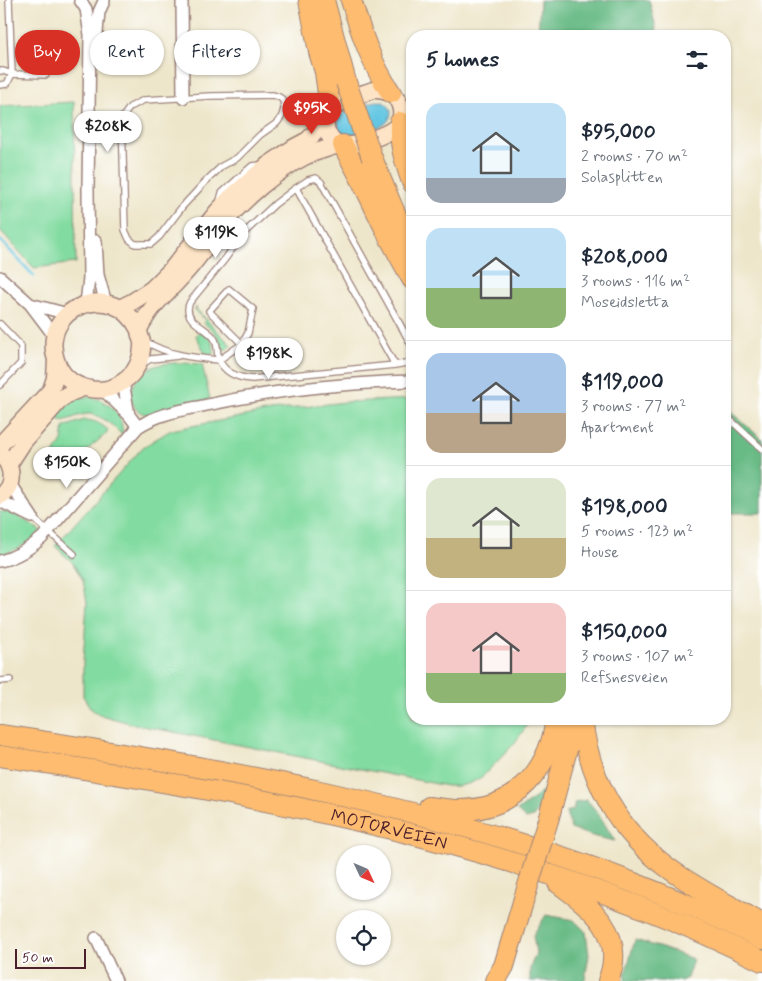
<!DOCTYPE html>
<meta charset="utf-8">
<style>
body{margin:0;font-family:Mynerve,sans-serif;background:#f6f6f7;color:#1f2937;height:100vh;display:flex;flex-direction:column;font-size:19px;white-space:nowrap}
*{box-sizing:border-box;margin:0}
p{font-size:16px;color:#747a83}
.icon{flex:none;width:28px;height:28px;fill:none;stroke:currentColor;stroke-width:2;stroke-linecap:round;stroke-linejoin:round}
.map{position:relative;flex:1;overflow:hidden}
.drawer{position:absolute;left:406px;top:30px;width:325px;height:695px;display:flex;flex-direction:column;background:#fff;border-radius:20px;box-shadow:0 1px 4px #0004}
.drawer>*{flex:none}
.guide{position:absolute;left:15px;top:30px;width:316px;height:45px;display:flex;gap:10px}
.needle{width:32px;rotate:134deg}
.tools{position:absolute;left:336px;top:845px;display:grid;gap:10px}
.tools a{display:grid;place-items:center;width:55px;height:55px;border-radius:50%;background:#fff;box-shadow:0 1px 4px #0004;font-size:25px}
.scale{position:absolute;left:15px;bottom:12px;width:71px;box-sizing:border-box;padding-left:5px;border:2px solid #4a1f2b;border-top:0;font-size:14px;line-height:18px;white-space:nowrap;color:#4a1f2b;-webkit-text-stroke:4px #fff;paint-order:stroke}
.price{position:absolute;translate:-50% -42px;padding:0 11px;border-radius:18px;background:#fff;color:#222;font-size:16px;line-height:32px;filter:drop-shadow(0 1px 2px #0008)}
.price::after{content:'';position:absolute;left:50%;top:30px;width:15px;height:11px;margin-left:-8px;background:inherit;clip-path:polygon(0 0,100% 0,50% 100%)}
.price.on{background:#d93025;color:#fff}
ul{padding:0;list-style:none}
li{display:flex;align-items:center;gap:15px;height:125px;padding:0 20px}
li+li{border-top:1px solid #e0e1e3}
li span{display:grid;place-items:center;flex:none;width:140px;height:100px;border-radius:15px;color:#555}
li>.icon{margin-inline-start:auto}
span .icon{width:60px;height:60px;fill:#fffc;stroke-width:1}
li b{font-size:21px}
h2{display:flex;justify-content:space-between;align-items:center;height:60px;padding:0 20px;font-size:21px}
.pill{padding:0 18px;border-radius:22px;background:#fff;box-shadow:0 1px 4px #0004;font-size:18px;line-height:45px}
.pill.on{background:#d93025;color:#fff}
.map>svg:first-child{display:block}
</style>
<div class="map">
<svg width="762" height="981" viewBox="0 0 762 981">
<rect width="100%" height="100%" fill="#fff"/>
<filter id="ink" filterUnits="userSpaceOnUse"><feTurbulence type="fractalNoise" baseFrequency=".02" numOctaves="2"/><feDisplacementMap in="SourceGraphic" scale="10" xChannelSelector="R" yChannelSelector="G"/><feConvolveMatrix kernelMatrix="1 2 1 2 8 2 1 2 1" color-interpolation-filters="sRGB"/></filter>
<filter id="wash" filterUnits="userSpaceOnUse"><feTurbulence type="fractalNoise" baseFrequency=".0096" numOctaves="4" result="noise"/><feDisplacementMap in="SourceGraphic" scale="20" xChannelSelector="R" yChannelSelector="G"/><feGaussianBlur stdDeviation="1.12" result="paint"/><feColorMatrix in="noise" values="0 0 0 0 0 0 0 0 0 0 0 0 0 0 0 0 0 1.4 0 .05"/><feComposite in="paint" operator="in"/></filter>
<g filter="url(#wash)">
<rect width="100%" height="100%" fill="#eee6ca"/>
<path fill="#82dba0" stroke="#667d66" d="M74 102 76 263 34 268 0 230V106Z
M196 307 197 308 196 309 231 345 226 350 223 349C217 334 216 333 204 323L205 320 197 313 195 310Z
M200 330C209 337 215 342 214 354H205L202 347 196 336Z
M182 363 202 364 210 399C193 403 177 406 161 410 156 412 151 415 146 414 140 413 136 410 134 406 125 391 138 375 151 368 161 363 171 363 182 363Z
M79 397C84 397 90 396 95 398 111 403 125 418 122 435 113 426 103 416 90 414 80 413 65 423 60 420 57 419 55 417 53 415L62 405Z
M412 399V719H527L526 727 513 745 483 776 471 783 459 786H447L133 724 101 715 91 709 83 696V662L87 602 83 580 72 562 55 546 143 447 171 430 271 411 345 402Z
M84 420C94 420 100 423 108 430L107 433 61 472C54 476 48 472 48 464L62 441 64 427Z
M0 511C16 514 28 521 41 531 30 543 16 551 0 555Z"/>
<path fill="#69bb86" stroke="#5a6d58" d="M540 0H649L658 36H538Z
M725 407 762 439V513H725Z
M546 789 544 803 533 817 526 819 517 811Z
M587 800 598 813 615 841 596 837 571 829 566 812 573 810 575 802Z
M546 915 574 920 586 932 589 955 585 979 583 981H530V968L536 953 533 935Z
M635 940 662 948 693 959 687 978 681 981H625V974Z"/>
<path fill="#64c6e2" stroke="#577286" d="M376 101C388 101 396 111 387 122 383 127 357 136 351 136 336 136 334 118 345 112Z"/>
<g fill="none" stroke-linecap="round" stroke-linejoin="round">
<path stroke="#64c6e2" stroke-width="3" d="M0 240 34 276"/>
</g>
</g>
<g filter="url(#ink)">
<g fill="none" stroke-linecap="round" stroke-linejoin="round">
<defs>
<path id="lane" d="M9 0 12 74 46 75
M0 71H3L12 74 7 84 0 85
M273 95 279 97 283 100 284 109 282 116 277 123 260 135 237 158 222 166 206 181 182 207 159 237 151 244H135L129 239 125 230 122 118 130 107 144 100 210 96Z
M296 188 395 365
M219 204 222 193 252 166 261 165
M229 289 253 309 248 333 242 344 209 311Z
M0 324 21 346V363L0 385
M145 341C167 355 194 358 219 360L242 344
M412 346 321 182 316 178 308 180 296 188 275 204 244 233 225 259 190 302C189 304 188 307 188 309 188 323 207 328 214 338 219 345 216 353 219 360 225 373 239 378 252 379L395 365 412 362
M141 364 151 359 178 356
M725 415 762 449
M32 517 74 554
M0 681 10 680"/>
<path id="street" d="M80 0 86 9 90 35 88 190 89 278 86 304
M182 0 183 98
M96 42 99 12 104 1
M96 241 98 275 106 303
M0 277 30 304 55 337
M30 304 68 314
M123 382 129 415
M103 390 129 415 138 427
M10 484 32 517
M0 501 30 516
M0 561C17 557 29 549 42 538L138 427C159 413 184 410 207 405 275 390 343 383 412 381
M96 938 116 981"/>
<path id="secondary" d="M373 90C386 89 399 95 401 110 402 116 401 122 396 127 387 135 355 147 343 145 337 144 331 139 328 134 315 105 355 97 373 90Z
M120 308 132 302 152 289 172 269 217 212 230 198 268 165 293 148 308 140 326 121
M139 330C113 277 39 308 56 360 65 388 101 399 124 381 137 372 143 357 142 342 141 338 139 334 139 330 139 328 146 317 148 314 155 303 165 295 173 286 179 280 185 273 191 266 202 253 212 238 223 224 243 200 276 171 304 157 316 151 328 149 340 144
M0 445 51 390 55 378 56 360
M9 464 24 441 61 399 70 393 83 388
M0 496C15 485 13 468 2 455"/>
<g id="highway">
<path d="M309 0 319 52 325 72 329 101 328 113"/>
<path d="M324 0 346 82"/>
<path d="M351 0C361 33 372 65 391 93"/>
<path d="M400 122C399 144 405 162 412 182"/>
<path d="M343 145 359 175 388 235 412 279"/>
<path d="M372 158 392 206 412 250"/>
<path d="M582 719C589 779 618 831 667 867 696 889 730 905 762 924"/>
<path d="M0 735C215 767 431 804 634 883 677 900 721 918 762 939"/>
<path id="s1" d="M0 756C261 795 524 842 762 961"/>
<path d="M429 807C439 808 449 810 460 810 515 810 549 771 556 719"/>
<path d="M549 817 569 742 572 719"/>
<path d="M558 883C592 908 627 934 608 981"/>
<path d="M495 981 504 966 523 902"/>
</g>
</defs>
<use href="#lane" stroke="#9c827a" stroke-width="8"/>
<use href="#street" stroke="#9c827a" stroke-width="14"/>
<use href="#secondary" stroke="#9c827a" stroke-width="19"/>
<use href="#highway" stroke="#9c827a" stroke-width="22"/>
<use href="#lane" stroke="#fff" stroke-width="5.5"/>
<use href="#street" stroke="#fff" stroke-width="11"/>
<use href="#secondary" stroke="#fee4c6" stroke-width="16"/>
<use href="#highway" stroke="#fdbc70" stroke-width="20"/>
<defs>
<path id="highway-bridge" d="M346 82 372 158
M523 902 549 817"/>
</defs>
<use href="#highway-bridge" stroke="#9c827a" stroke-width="22" stroke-linecap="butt"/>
<use href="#highway-bridge" stroke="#fdbc70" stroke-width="20"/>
</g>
</g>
<g text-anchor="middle" stroke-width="5" stroke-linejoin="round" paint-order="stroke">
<g font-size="18" fill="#4a1f2b" stroke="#fff">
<text dy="6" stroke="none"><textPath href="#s1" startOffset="396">MOTORVEIEN</textPath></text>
</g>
</g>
</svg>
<div class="tools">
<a><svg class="needle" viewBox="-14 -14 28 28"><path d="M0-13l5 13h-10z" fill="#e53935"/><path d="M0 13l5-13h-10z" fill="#747a83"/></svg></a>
<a><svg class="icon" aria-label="locate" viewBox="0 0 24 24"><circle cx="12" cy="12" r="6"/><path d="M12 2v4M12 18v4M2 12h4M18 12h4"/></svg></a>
</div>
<div class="scale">50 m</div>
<b class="price on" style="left:312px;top:135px">$95K</b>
<b class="price" style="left:108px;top:153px">$208K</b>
<b class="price" style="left:216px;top:259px">$119K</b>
<b class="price" style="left:269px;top:380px">$198K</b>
<b class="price" style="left:67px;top:489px">$150K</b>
<div class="guide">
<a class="pill on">Buy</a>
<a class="pill">Rent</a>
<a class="pill">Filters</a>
</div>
<section class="drawer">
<h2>5 homes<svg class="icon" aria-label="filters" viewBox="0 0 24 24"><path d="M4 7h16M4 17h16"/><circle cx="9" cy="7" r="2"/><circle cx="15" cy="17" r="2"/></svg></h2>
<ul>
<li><span style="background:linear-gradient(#bfe0f5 75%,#9aa5b1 0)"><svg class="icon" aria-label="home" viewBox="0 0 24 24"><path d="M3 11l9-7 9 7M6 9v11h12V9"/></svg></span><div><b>$95,000</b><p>2 rooms · 70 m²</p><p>Solasplitten</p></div></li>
<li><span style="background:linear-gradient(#bfe0f5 60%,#8fb573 0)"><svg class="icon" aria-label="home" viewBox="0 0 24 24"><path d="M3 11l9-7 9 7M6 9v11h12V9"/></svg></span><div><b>$208,000</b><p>3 rooms · 116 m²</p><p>Moseidsletta</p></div></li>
<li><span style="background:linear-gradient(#a9c7e8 60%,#b9a48a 0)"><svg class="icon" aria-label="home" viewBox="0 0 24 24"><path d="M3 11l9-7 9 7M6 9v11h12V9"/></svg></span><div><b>$119,000</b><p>3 rooms · 77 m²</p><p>Apartment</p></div></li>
<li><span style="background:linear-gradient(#dfe7d0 60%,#c2b280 0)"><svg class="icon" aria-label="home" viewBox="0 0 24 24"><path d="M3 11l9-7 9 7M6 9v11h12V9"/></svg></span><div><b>$198,000</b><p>5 rooms · 123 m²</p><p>House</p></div></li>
<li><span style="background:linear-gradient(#f6c9c9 70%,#8fb573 0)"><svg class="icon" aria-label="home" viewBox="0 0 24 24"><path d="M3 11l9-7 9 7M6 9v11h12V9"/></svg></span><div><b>$150,000</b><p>3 rooms · 107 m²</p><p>Refsnesveien</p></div></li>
</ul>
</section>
</div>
